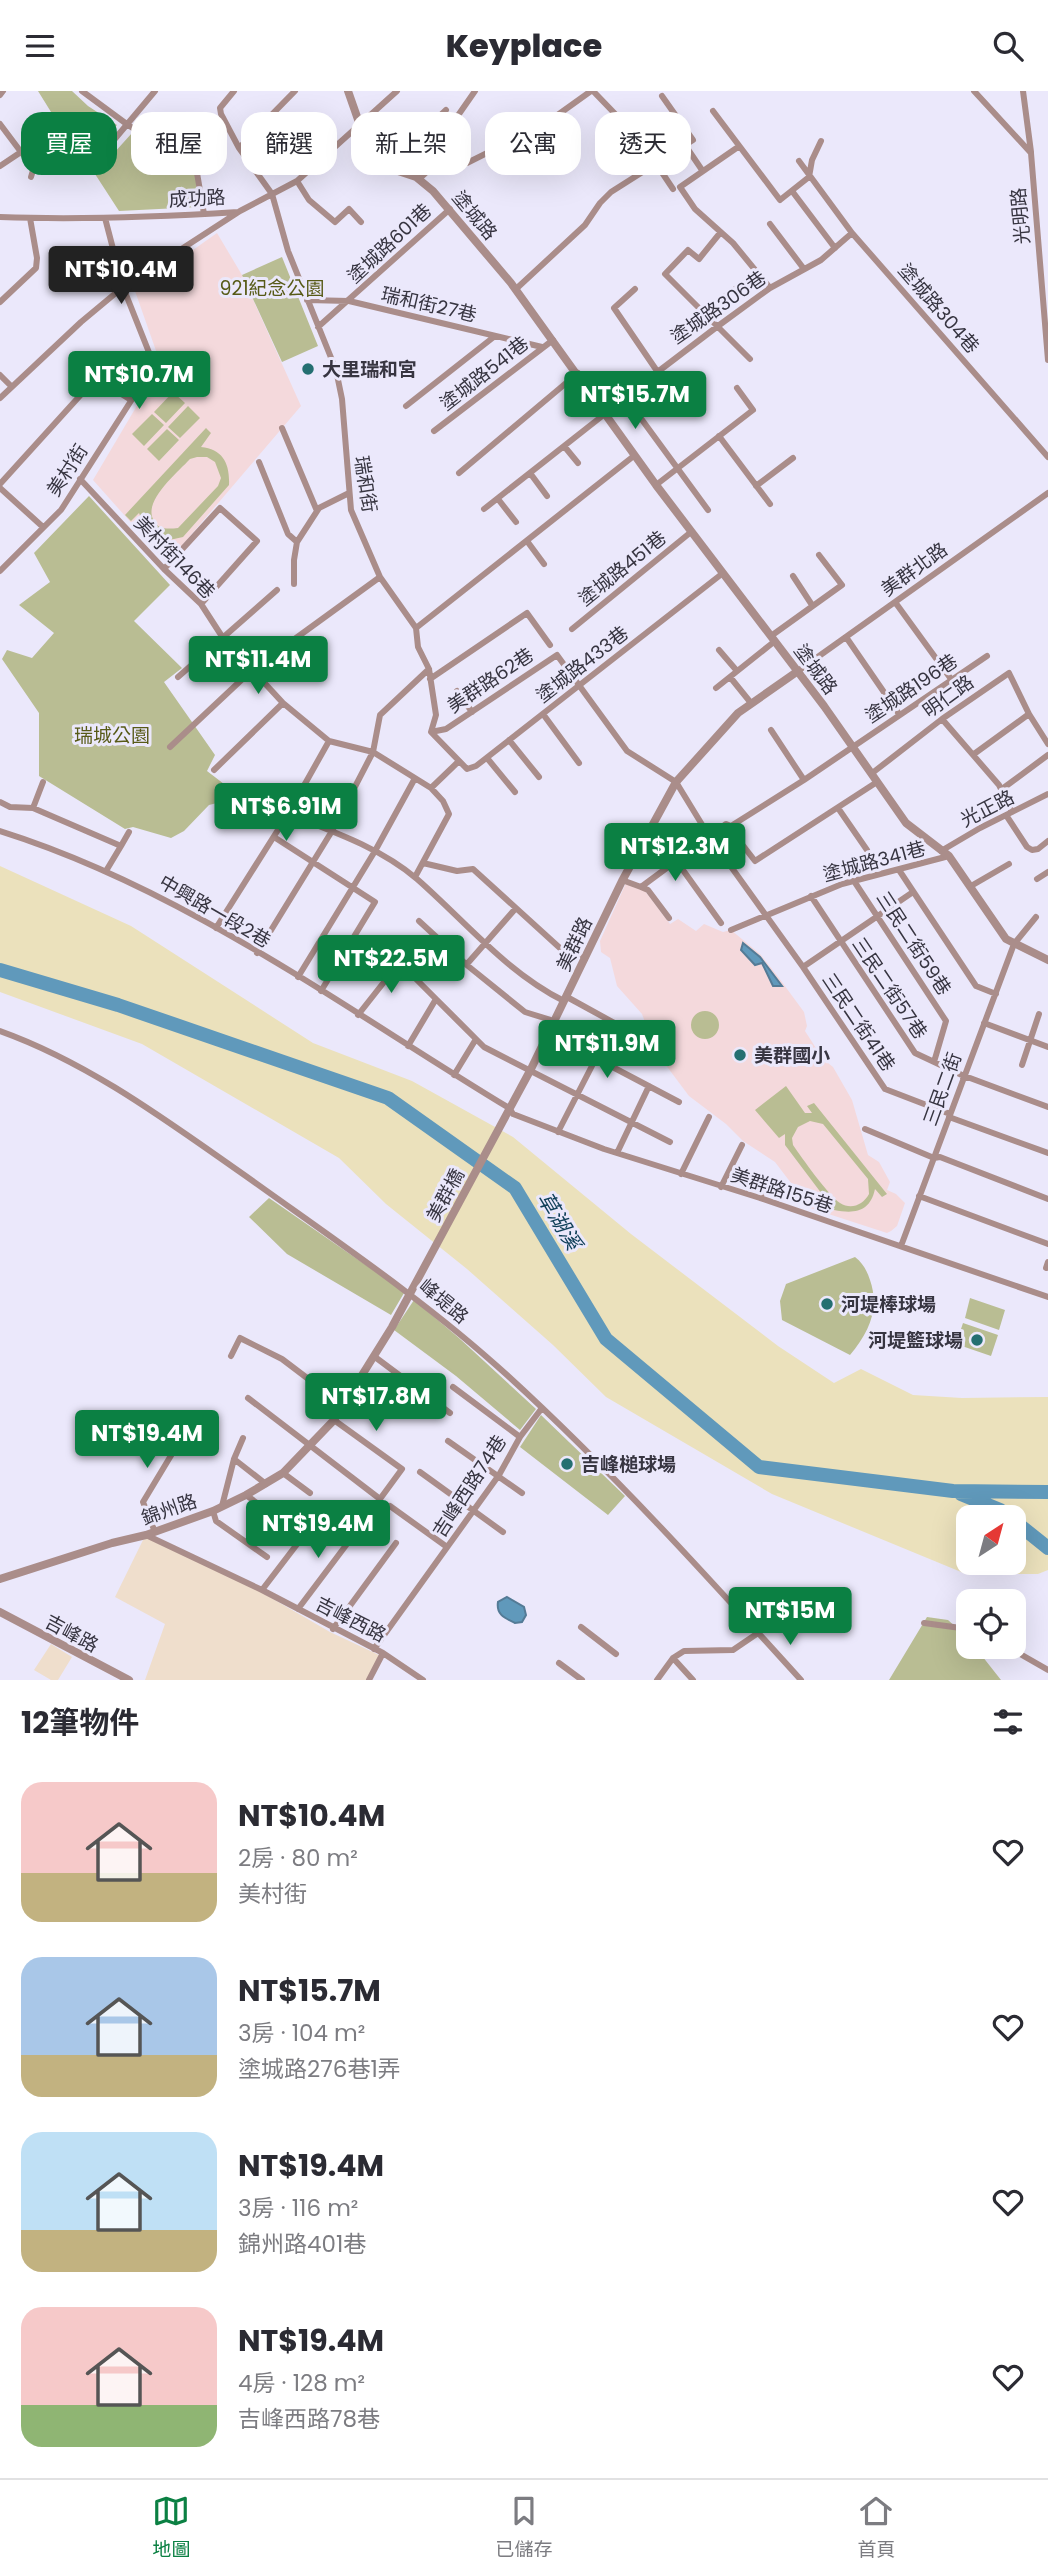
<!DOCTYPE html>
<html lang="zh-TW">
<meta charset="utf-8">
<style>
body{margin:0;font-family:Poppins,"Noto Sans TC",sans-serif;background:#f2f2f3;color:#2b2b33;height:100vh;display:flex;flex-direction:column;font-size:26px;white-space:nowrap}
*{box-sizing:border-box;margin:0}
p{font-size:23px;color:#7c7c81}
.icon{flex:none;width:38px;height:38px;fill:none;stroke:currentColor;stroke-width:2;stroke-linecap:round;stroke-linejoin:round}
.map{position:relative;height:1589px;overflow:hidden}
.side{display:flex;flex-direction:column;background:#fff;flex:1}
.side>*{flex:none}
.banner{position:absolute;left:21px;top:21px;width:1006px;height:63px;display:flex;gap:14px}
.needle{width:46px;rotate:36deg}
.tools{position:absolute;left:956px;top:1414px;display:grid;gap:14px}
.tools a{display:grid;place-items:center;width:70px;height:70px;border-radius:14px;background:#fff;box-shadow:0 7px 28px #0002;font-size:35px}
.price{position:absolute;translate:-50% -60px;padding:0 16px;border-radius:7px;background:#0b8043;color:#fff;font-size:23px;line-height:46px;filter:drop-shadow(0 2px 4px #0008)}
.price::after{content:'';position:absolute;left:50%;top:42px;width:21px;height:16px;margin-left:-10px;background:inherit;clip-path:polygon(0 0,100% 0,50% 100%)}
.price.on{background:#222;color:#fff}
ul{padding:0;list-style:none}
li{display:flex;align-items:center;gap:21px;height:175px;padding:0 21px}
li span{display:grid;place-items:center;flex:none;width:196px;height:140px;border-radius:21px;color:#555}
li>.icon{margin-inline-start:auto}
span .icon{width:84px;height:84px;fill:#fffc;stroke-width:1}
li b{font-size:30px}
h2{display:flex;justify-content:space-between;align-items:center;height:84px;padding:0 21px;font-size:30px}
.chip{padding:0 24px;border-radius:21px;background:#fff;box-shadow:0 7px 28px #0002;font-size:24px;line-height:63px}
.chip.on{background:#0b8043;color:#fff}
header{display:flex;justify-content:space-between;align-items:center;height:91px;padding:0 21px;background:#fff;font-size:32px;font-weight:800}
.menu{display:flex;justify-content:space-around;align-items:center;height:98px;border-top:2px solid #e1e1e2;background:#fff;font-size:19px;color:#7c7c81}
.menu a{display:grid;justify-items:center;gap:4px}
.menu .on{color:#0b8043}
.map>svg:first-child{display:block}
</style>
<header><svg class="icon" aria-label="menu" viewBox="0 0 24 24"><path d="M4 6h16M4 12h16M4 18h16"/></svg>Keyplace<svg class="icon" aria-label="search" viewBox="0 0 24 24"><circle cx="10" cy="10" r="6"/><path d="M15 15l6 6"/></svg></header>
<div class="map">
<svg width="1048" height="1589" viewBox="0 0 1048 1589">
<rect width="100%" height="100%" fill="#ebe8fb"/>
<path fill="#efdecc" d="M148 1447 261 1501 330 1541 379 1564 369 1589H145L165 1533 115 1506 143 1449Z
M51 1553 72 1566 58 1589H51L34 1579Z"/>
<path fill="#f4d9dc" d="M217 142 242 184 301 315 167 472 93 389 161 274 135 200Z
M626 792 645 800 670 833 678 828 696 840 704 833 723 841 731 839 760 863 779 887 804 921 807 935 805 940 823 968 833 976 852 1009 868 1064 879 1071 890 1091 887 1099 896 1103 905 1112 897 1135 891 1140 887 1142 810 1117 775 1071 743 1050 726 1033 689 1005 656 961 642 923 617 895 610 867 601 861 600 850Z"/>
<path fill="#b9bd93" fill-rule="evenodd" d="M38 0H72L88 15 117 34 97 55 87 61 69 50Z
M132 42H140L195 79 199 116 119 120 95 83Z
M282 166 318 255 282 271 242 184Z
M173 301 185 312 166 332 154 321Z
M188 315 200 327 180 347 168 336Z
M152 323 164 334 144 355 132 343Z
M206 337 211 342 201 356C223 358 230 373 229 394L183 446 174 448 166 449 151 443 145 437 139 422 131 430 125 424ZM197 366H207L215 371 221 387 218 395 178 437C168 438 157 439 153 428 144 409 177 382 190 368Z
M167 338 179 349 159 370 147 358Z
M89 405 170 494 134 530 182 577 164 591 215 664 207 680 241 706 209 714 184 740 171 747 133 736 125 738 39 685V622L2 568 7 559 32 567 54 542 19 514 50 491 34 462Z
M691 934a14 14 0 1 1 28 0a14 14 0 1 1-28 0Z
M786 995 805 1022H812L807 1015 814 1012 887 1103 882 1106 875 1098C870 1121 855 1123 834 1119L785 1054V1043L779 1047 755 1019ZM810 1030 823 1033 868 1088 869 1103C863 1114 851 1119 840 1112 828 1104 802 1067 793 1054L792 1047 798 1036Z
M269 1107 399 1197 404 1202 391 1224 287 1163 249 1126Z
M855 1166C863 1172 867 1180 870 1189 880 1218 869 1241 850 1264L782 1229 780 1210 786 1193Z
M970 1207 1005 1219 999 1239 965 1227Z
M414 1209 459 1247 536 1318 520 1339 456 1285 394 1239Z
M963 1232 998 1244 991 1265 956 1253Z
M541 1324 625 1405 608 1424 520 1356Z
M927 1526 948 1529 968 1547V1556H975L1001 1589H889Z"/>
<path fill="#ebe1bc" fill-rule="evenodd" d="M0 775 131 835 313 952 412 990 513 1046 631 1143 778 1255 834 1292 861 1278 913 1304 962 1307 1048 1306V1479L1038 1483H966L772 1403 606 1306 553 1254 467 1178 386 1113 339 1067 142 953 0 901ZM968 1426H1013V1472H968Z"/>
<path fill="#6099bb" stroke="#547b96" stroke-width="2" d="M743 852 760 866 782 895H773L762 872 755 874 741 859Z
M507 1506 524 1516 526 1524 522 1531 515 1532C505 1527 496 1524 498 1511Z"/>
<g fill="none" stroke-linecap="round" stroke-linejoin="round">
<path stroke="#6099bb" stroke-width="14" d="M0 879 118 914 388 1007 515 1097 606 1248 759 1376 953 1400 1048 1401
M961 1403 1000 1419 1010 1426
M1013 1429 1048 1457"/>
<path stroke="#aa8d8a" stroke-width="6" d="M82 0 128 34 191 74 197 82 204 123
M234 0 220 17 221 23 239 57 272 103 288 160 336 279 342 308 351 419 380 486 416 537 418 556 429 578 436 624 431 641 467 678 476 675 723 482
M593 0 621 29 639 42 659 69
M974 0 1031 62 1048 269
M1023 0 1031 61
M0 4 3 0
M713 20 780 109 809 86
M459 23 475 0
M0 33 21 61 0 75
M685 54 702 79
M738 56 680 96 695 118 733 152 770 197
M239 57 295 0
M21 61 34 76 90 71 98 68 155 0
M799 70 852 142 1048 366
M655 71 673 98
M386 76 446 19
M31 86 34 76
M809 86 812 69 821 50
M419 88 431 77 467 72 545 33 591 0
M297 90 309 109 335 131 349 118 361 131
M792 100 835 157
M0 126C79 129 159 126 238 121
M770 133 804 178
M720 142 699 168 688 159 665 183 750 268
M516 198 585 134 600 112 611 101 693 49 662 5
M635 198 614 217 657 280
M307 209 349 210 542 256
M720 209 758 182
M0 211 36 177 37 167 30 127
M318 236 450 118
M83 279 131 309
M0 284 12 296
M0 307 81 231 123 196 240 120 297 90 397 0
M626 307 708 419
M406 315 495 245
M605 321 718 235 770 197 821 169 852 142
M282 337 317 420
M434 340 553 249
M719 345 770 413
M564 355 578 372
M259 371 288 443 297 451 294 469V493
M459 382 578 282
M530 382 547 405
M80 388 164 478 201 513 223 547 283 612 329 650 373 661 431 697 443 710 449 723 415 786
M0 393 96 287
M656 394 753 319 737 297
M756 395 793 367
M0 397 43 436
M498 408 516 431
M484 418 606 322
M527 450 544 473
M297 451 319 417 349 402
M164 478 220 417 257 450 201 513
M0 480 61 419 154 274 123 196 105 127
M793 485 812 514
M895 511 951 588
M416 537 635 364
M572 538 691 441
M771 545 842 494 819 464
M846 546 899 623
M719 559 737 580
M798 580 1048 402
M178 586 277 499
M730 586 751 612
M430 588 527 522 550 554
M716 597 775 550
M457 600 472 621
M543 623 579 672
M942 628 999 694 1012 721
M771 639 804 689
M431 641 446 638 557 564 627 660 676 691 709 745 803 876 885 998 950 1023
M509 649 539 686
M170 656 252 579 380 486
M974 663 1029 623
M487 667 515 701
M214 679 283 612
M871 683 942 628 1009 582 1029 623 1048 653
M431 697 459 670
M1002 698 1048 664
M0 711 10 716 33 717 121 755 129 741
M33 717 43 691
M838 717 867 759
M288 723C332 740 381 757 417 788 465 830 506 881 564 910
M1006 724 1027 756 1032 759 1038 758 1048 750
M727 734 755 770 877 691
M652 736 721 832
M0 740C185 798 345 918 509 1017L513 1023 604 1058 760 1107 1048 1206
M274 746 375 811 321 900
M941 760 980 737 1048 703
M423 772 457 780 473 778 561 858 585 868
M899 779 976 895 996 903
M106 780 121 755
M1037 788 1048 781
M622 789 641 796 726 733 731 735 804 689 987 565
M854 790 946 930 934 971
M971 795 1009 773
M641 796 648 799 669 827
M811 805 915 962 964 985
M419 830 468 875 525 921 554 930
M216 837 288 723 329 650
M731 839 842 793 949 765
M257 862 332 740 373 661 380 624 429 578
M467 873 516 817
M803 876 913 801
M298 886 375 760 414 689
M416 888 484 956 670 1051
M567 906 638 945
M358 924 403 867
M984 932 1048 956
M0 940C92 973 171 1033 250 1088 338 1151 427 1211 507 1284 611 1379 706 1484 801 1589
M548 942 679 1011
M408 955 436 908
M1022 974 1039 923
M454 984 476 948
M963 987H970L1048 1016
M949 1026 1048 1062
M865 1038 934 1067 940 1066 1048 1108
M558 1041 614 932
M617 1062 649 995
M681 1083 709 1026
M721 1096 742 1054
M919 1105 1048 1153
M760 1107 770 1087
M901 1155 1014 853 1036 826
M1046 1177 1048 1171
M231 1265 240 1247 282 1268 344 1315
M375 1266 450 1322
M453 1296 520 1346
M248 1307 380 1408 402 1378 334 1329
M448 1350 522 1402
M234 1368 266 1393
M420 1381 503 1441
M283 1382 310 1402
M246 1404 291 1437
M222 1415 234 1368 243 1347
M390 1415 447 1456
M213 1420 216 1430 267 1466
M155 1441 143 1411 196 1323
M146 1444 262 1499 383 1562 423 1589
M262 1499 327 1414
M298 1518 359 1437
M924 1532 968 1538
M581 1536 616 1563
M333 1538 396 1452
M1008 1556 1048 1579
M374 1558 499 1384 520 1346 542 1317
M673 1567 693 1589
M559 1572 582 1589
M369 1589 383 1562
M657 1589 673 1567 684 1560 733 1559 758 1542"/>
<path stroke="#aa8d8a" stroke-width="8" d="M348 0 369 60 386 76 416 86 433 100 511 192 656 394 824 615 906 732 949 765 1006 848 1048 869
M0 1488 112 1452 146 1444 213 1420 246 1404 283 1382 334 1329 392 1236 531 978 622 790 676 691 738 622 798 580
M0 1521 129 1589"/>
</g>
<g fill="#246f71" stroke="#ebe8fb" stroke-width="2.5">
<circle cx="308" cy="278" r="7"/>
<circle cx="740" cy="964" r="7"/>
<circle cx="827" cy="1213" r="7"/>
<circle cx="977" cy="1249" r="7"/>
<circle cx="567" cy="1373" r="7"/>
</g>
<g text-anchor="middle" stroke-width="6" stroke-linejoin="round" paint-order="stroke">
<g font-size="19" fill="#373541" stroke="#ebe8fb">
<text transform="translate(197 107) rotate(-3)" y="7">成功路</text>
<text transform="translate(475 124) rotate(50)" y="7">塗城路</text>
<text transform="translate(1020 125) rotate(-95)" y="7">光明路</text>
<text transform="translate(389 152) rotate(-43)" y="7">塗城路601巷</text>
<text transform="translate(429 213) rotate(13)" y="7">瑞和街27巷</text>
<text transform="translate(718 216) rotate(-35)" y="7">塗城路306巷</text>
<text transform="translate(939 217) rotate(49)" y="7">塗城路304巷</text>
<text transform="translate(484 282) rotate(-38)" y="7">塗城路541巷</text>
<text transform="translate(67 379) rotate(-57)" y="7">美村街</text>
<text transform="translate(366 393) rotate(81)" y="7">瑞和街</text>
<text transform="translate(175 466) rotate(46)" y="7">美村街146巷</text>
<text transform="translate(622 477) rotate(-39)" y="7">塗城路451巷</text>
<text transform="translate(914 478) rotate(-36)" y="7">美群北路</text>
<text transform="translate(582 573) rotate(-38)" y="7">塗城路433巷</text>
<text transform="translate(816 578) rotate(53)" y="7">塗城路</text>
<text transform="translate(490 589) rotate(-34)" y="7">美群路62巷</text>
<text transform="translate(911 597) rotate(-34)" y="7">塗城路196巷</text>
<text transform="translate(948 605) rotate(-36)" y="7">明仁路</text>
<text transform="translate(987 717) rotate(-27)" y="7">光正路</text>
<text transform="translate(874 770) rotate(-15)" y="7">塗城路341巷</text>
<text transform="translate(215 820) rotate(30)" y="7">中興路一段2巷</text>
<text transform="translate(914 852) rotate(57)" y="7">三民二街59巷</text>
<text transform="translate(574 853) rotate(-65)" y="7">美群路</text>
<text transform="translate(890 897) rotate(56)" y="7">三民二街57巷</text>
<text transform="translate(859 931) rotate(56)" y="7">三民二街41巷</text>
<text transform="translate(942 998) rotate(-70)" y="7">三民二街</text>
<text transform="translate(782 1099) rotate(18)" y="7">美群路155巷</text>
<text transform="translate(445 1104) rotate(-62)" y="7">美群橋</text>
<text transform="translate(444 1210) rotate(40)" y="7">峰堤路</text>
<text transform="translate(469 1395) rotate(-57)" y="7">吉峰西路74巷</text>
<text transform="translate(169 1418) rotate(-19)" y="7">錦州路</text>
<text transform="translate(351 1528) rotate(27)" y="7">吉峰西路</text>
<text transform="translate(72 1542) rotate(28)" y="7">吉峰路</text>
</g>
<g font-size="19" fill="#575a17" stroke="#ebe8fb">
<text x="272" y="204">921紀念公園</text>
<text x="112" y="651">瑞城公園</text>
</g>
<g font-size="19" font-weight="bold" fill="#373541" stroke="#ebe8fb" text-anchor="start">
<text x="322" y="285">大里瑞和宮</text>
<text x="754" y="971">美群國小</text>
<text x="841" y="1220">河堤棒球場</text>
<text x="963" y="1256" text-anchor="end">河堤籃球場</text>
<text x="581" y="1380">吉峰槌球場</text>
</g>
<g font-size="21" font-style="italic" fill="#0e3e57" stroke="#ebe8fb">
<text transform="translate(559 1130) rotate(59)" y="7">草湖溪</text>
</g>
</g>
</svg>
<div class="tools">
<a><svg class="needle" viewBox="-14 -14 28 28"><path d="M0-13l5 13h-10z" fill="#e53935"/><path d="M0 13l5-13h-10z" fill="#7c7c81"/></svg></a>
<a><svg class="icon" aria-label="locate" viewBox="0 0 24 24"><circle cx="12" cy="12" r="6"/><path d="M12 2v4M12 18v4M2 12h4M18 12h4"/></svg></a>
</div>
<b class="price on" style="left:121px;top:215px">NT$10.4M</b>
<b class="price" style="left:139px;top:320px">NT$10.7M</b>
<b class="price" style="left:635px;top:340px">NT$15.7M</b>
<b class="price" style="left:258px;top:605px">NT$11.4M</b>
<b class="price" style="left:286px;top:752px">NT$6.91M</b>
<b class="price" style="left:675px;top:792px">NT$12.3M</b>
<b class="price" style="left:391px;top:904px">NT$22.5M</b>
<b class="price" style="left:607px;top:989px">NT$11.9M</b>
<b class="price" style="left:376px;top:1342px">NT$17.8M</b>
<b class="price" style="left:147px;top:1379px">NT$19.4M</b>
<b class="price" style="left:318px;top:1469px">NT$19.4M</b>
<b class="price" style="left:790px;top:1556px">NT$15M</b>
<div class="banner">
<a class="chip on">買屋</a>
<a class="chip">租屋</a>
<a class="chip">篩選</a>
<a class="chip">新上架</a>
<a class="chip">公寓</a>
<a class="chip">透天</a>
</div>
</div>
<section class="side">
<h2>12筆物件<svg class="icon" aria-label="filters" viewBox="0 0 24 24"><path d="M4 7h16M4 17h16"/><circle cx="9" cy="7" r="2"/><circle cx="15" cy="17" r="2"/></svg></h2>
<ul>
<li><span style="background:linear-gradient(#f6c9c9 65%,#c2b280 0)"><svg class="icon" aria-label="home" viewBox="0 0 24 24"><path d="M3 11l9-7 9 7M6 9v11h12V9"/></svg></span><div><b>NT$10.4M</b><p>2房 · 80 m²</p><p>美村街</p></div><svg class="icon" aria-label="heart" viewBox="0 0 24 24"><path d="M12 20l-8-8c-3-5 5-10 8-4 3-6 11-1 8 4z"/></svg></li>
<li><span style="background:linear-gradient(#a9c7e8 70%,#c2b280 0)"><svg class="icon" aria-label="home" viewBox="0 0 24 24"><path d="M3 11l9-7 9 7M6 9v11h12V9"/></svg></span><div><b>NT$15.7M</b><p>3房 · 104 m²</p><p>塗城路276巷1弄</p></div><svg class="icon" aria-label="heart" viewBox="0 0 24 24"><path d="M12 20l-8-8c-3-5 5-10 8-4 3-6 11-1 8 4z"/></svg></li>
<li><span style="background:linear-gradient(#bfe0f5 70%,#c2b280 0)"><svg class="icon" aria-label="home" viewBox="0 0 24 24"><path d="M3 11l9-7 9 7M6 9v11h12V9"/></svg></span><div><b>NT$19.4M</b><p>3房 · 116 m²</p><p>錦州路401巷</p></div><svg class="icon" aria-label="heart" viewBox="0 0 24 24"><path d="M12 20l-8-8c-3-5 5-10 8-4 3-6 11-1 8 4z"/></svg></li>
<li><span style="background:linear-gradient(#f6c9c9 70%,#8fb573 0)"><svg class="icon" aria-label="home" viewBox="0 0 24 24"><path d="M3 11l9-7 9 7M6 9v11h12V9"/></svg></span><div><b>NT$19.4M</b><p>4房 · 128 m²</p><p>吉峰西路78巷</p></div><svg class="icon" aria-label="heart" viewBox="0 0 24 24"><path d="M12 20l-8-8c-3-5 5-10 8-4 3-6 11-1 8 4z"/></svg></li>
</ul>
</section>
<nav class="menu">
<a class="on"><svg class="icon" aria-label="map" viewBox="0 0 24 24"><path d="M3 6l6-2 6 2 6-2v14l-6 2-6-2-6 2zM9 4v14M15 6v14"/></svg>地圖</a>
<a><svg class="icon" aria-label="saved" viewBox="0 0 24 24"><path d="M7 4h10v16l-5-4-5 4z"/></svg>已儲存</a>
<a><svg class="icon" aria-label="home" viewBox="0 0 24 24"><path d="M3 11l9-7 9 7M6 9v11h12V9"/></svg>首頁</a>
</nav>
